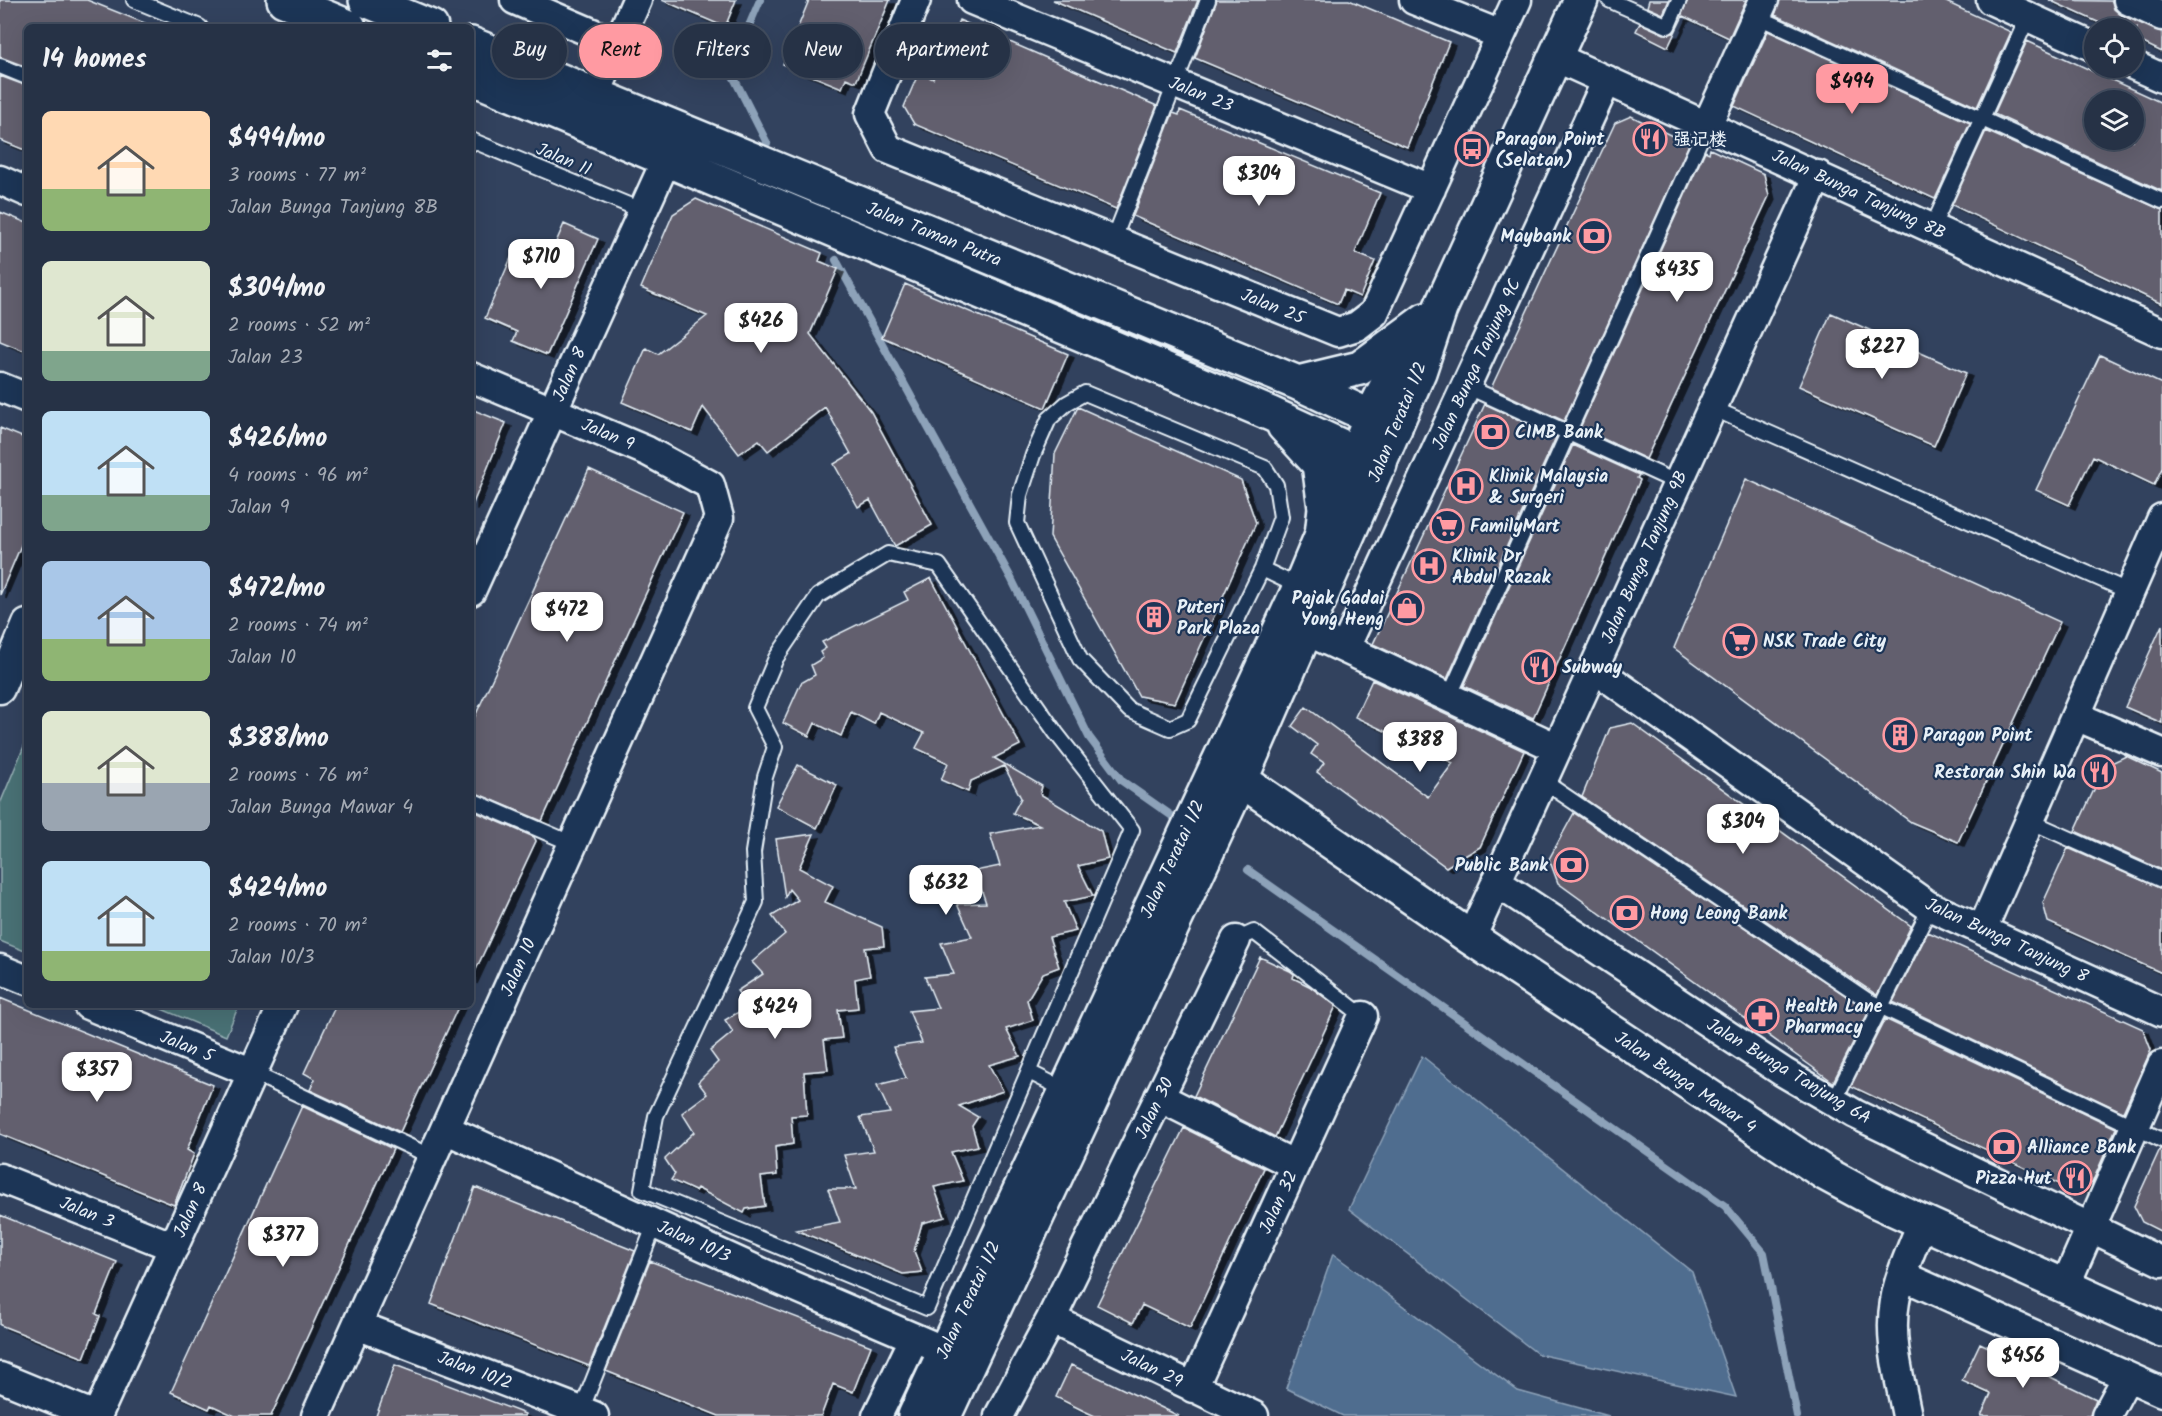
<!DOCTYPE html>
<meta charset="utf-8">
<style>
body{margin:0;font-family:Kalam,"LXGW WenKai TC",sans-serif;background:#2e3a4d;color:#f1f3f6;height:100vh;display:flex;flex-direction:column;font-size:22px;white-space:nowrap}
*{box-sizing:border-box;margin:0}
p{font-size:20px;color:#a4aab3}
.icon{flex:none;width:33px;height:33px;fill:none;stroke:currentColor;stroke-width:2;stroke-linecap:round;stroke-linejoin:round}
.map{position:relative;flex:1;overflow:hidden}
.sheet{position:absolute;left:24px;top:24px;width:450px;height:984px;display:flex;flex-direction:column;background:#263246;border-radius:9px;box-shadow:0 6px 24px #0002,0 0 0 2px #424d5f}
.sheet>*{flex:none}
.hud{position:absolute;left:492px;top:24px;width:570px;height:54px;display:flex;gap:12px}
.controls{position:absolute;left:2084px;top:18px;display:grid;gap:12px}
.controls a{display:grid;place-items:center;width:60px;height:60px;border-radius:50%;background:#263246;box-shadow:0 6px 24px #0002,0 0 0 2px #424d5f;font-size:30px}
.price{position:absolute;translate:-50% -51px;padding:0 14px;border-radius:12px;background:#fff;color:#222;font-size:20px;line-height:39px;filter:drop-shadow(0 2px 3px #0008)}
.price::after{content:'';position:absolute;left:50%;top:36px;width:18px;height:14px;margin-left:-9px;background:inherit;clip-path:polygon(0 0,100% 0,50% 100%)}
.price.on{background:#ff9aa2;color:#111}
ul{padding:0;list-style:none}
li{display:flex;align-items:center;gap:18px;height:150px;padding:0 18px}
li span{display:grid;place-items:center;flex:none;width:168px;height:120px;border-radius:9px;color:#555}
li>.icon{margin-inline-start:auto}
span .icon{width:72px;height:72px;fill:#fffc;stroke-width:1}
li b{font-size:26px}
h2{display:flex;justify-content:space-between;align-items:center;height:72px;padding:0 18px;font-size:26px}
.chip{padding:0 21px;border-radius:27px;background:#263246;box-shadow:0 6px 24px #0002,0 0 0 2px #424d5f;font-size:21px;line-height:54px}
.chip.on{background:#ff9aa2;color:#111}
.map>svg:first-child{display:block}
</style>
<div class="map">
<svg width="2162" height="1416" viewBox="0 0 2162 1416">
<defs>
<filter id="shadow"><feDropShadow dx="6" dy="4" stdDeviation="0" flood-color="#0009"/></filter>
</defs>
<rect width="100%" height="100%" fill="#32425e"/>
<filter id="ink" filterUnits="userSpaceOnUse"><feTurbulence type="fractalNoise" baseFrequency=".0167" numOctaves="2"/><feDisplacementMap in="SourceGraphic" scale="12" xChannelSelector="R" yChannelSelector="G"/><feConvolveMatrix kernelMatrix="1 2 1 2 8 2 1 2 1" color-interpolation-filters="sRGB"/></filter>
<g filter="url(#ink)">
<path fill="#487175" stroke="#98b1b6" stroke-width="1.5" d="M27 739V952L0 941V804Z
M152 1005H239L226 1036Z"/>
<path fill="#506d8f" stroke="#8da2b9" stroke-width="1.5" d="M1422 1056 1692 1272 1736 1397 1538 1354 1349 1209Z
M1333 1254 1518 1391 1609 1416H1343L1286 1388Z"/>
<g fill="none" stroke-linecap="round" stroke-linejoin="round">
<path stroke="#8da2b9" stroke-width="8" d="M760 0 730 70 767 143
M836 260 1011 578 1089 737 1122 781 1182 823
M1248 870 1725 1206 1764 1253 1797 1416"/>
</g>
<path fill="#625f6e" stroke="#e8f1f8" stroke-width="1.5" fill-rule="evenodd" filter="url(#shadow)" d="M0 0H87L152 26 27 27V67L0 57Z
M662 0H736L725 27Z
M809 0H890L856 82 846 78 842 88 783 64Z
M1053 0H1198L1177 53Z
M1217 0H1349L1449 42 1407 147 1195 58Z
M1649 0H1669L1663 14 1647 7Z
M1688 0H1746L1729 38 1683 16 1668 47 1636 31 1640 23 1664 34 1673 33Z
M1780 0H1942L2011 32 1977 107 1775 15Z
M2049 0 2112 1 2114 9 2121 15 2162 32V52L2133 38 2137 28H2111Z
M959 20 1157 106 1116 209 914 124 904 107 919 72 933 79Z
M1768 31 1970 123 1935 199 1734 106Z
M2027 41 2162 103V191L1994 114ZM2094 100H2133V140H2094Z
M0 76 27 86V151L0 140Z
M1180 110 1380 193 1355 253 1375 261 1360 297 1344 290 1338 304 1133 216 1173 113 1179 115Z
M1631 116 1689 144 1564 421 1492 388 1493 384 1615 123Z
M1986 131 2162 210V304L1952 205Z
M1710 149 1764 174 1769 196 1646 459 1580 428 1705 151 1709 153Z
M696 199 822 253 819 261 838 269 810 334 871 412 932 525 895 546 870 500 858 507 834 464 851 454 825 407 768 451 759 440 739 454 703 407 692 432 622 402 646 348 658 354 707 316 641 288 673 214Z
M0 212 27 223V352L0 341Z
M564 224 598 239 547 355 513 341 517 332 485 318 514 251 546 265Z
M905 284 1068 354 1045 408 882 337Z
M1831 313 1966 373 1934 446 1799 386Z
M2100 355 2162 384V468L2154 485 2093 456 2069 505 2036 490Z
M1485 404 1556 437 1447 679 1373 644Z
M1078 407 1241 480 1256 523 1175 703 1139 696 1050 537 1055 454Z
M471 409 506 423 472 506H471Z
M0 428 27 439V531L0 595Z
M1573 445 1639 475 1637 478 1640 480 1533 718 1464 686Z
M589 469 683 512 542 821 471 791V725Z
M1746 479 2060 622 1958 842 1911 822 1674 648Z
M931 578 1020 745 994 758 1042 786 1040 794 1101 831 1108 859 1078 866 1093 896 1064 902 1076 931 1049 937 1059 967 1043 973 1027 1000 1033 1020 1006 1029 1020 1056 989 1065 1003 1091 959 1106 978 1117 972 1126 978 1146 951 1152 963 1181 934 1187 945 1217 922 1223 914 1251 922 1272 903 1274 796 1230 840 1222 828 1189H856L844 1155 874 1151 860 1117 890 1113 877 1085 906 1078 893 1047 922 1043 909 1011 938 1008 925 977 954 974 941 943 972 937 957 904 986 903 975 871 1000 866 990 834 1040 825 1013 813 1021 798 1004 766 971 781 968 792 941 780 948 763 916 748 924 733 879 712 874 724 851 712 841 736 815 723 809 736 783 723 801 683 815 675 811 665 823 658 820 652 826 648 822 642 908 600 904 592Z
M2162 625V723L2125 707Z
M1372 680 1524 751 1480 847 1446 867 1317 772 1324 763 1311 754 1317 745 1292 726 1306 707 1428 797 1453 763 1355 717Z
M1632 723 1911 926 1877 995 1582 797 1610 728Z
M2126 756 2162 773V870L2075 831 2105 766Z
M798 765 837 785 817 828 776 806Z
M471 810 534 837 536 841 471 980Z
M1574 813 1869 1011 1833 1082 1558 883 1549 859Z
M814 834 799 868 833 886 825 902 882 927 884 946 865 948 870 976 855 979 858 1008 838 1010 842 1038 824 1040 828 1070 804 1072 807 1115 791 1116 793 1144 775 1147 777 1175 761 1177 765 1206 746 1209 744 1213 697 1188 695 1191 671 1180 675 1174 665 1159 694 1132 682 1113 707 1094 698 1082 718 1062 710 1051 733 1032 725 1020 749 1006 737 991 763 974 752 962 785 934 772 916 798 900 789 889 785 897 776 839Z
M2068 848 2162 889V973L2048 922 2043 903Z
M1928 932 2143 1029 2151 1050 2123 1112 1893 1002Z
M1260 957 1290 971 1294 974 1293 978 1309 986 1336 1006 1275 1137 1194 1096Z
M0 998 213 1085 187 1150 194 1154 174 1205 0 1134Z
M336 1005H459L400 1132 310 1090 315 1079 304 1073Z
M1885 1019 2116 1128 2092 1183 2074 1191 1851 1086Z
M302 1106 393 1149 271 1416H235L211 1405 209 1409 171 1392Z
M1184 1128 1264 1168 1190 1328 1142 1305 1133 1323 1097 1305Z
M2160 1149H2162V1232L2142 1222 2134 1206Z
M475 1187 635 1251 589 1366 431 1304Z
M0 1215 117 1262 96 1314 100 1316 84 1358 0 1325Z
M650 1261 871 1346 853 1392 833 1384 821 1416H719L606 1371Z
M1980 1343 2096 1399 2090 1416H1981L1991 1394 1962 1381Z
M395 1365 525 1414V1416H376Z
M1071 1365 1100 1378 1179 1416H1095L1084 1411 1056 1397Z"/>
<g fill="none" stroke-linecap="round" stroke-linejoin="round">
<defs>
<path id="service" d="M134 0 200 27
M1609 0 1668 26 1679 0
M1756 16 2162 201
M0 66 27 77
M471 140 643 211
M1932 228 2028 17
M1113 241 1208 0
M1466 386 1678 483
M1085 393 1265 468 1276 485 1281 517 1262 569 1188 720 1170 728 1129 710 1080 659 1017 523 1020 495 1033 455 1049 419 1067 403Z
M1712 408 2130 592
M888 554 939 565 1056 733 1132 830 927 1308 642 1190 656 1116 756 902 753 852 765 777 775 747 755 708 776 658 818 596Z
M1262 569 1300 587
M1449 697 1707 125
M1543 781 1867 1000 2162 1140
M471 800 573 844
M2030 821 2162 880
M1236 940 1254 932 1363 1016
M1029 1072 1065 1090
M253 1073 432 1157
M1834 1101 1931 906
M581 1411 655 1224"/>
<path id="minor" d="M515 0 618 44
M916 0 870 114 888 149 1338 332 1357 326 1374 313 1517 0
M972 0 1431 189
M1414 0 1501 35
M1991 0 2094 47
M2128 0 2162 16
M1555 57 2162 333
M2133 65 2162 78
M595 95 637 0
M1707 125 1764 0
M0 180 27 192
M0 387 27 398
M471 591 667 158
M1307 631 1557 748
M1345 648 1607 80
M1594 668 1927 905 2162 1012
M0 689 27 624
M2076 716 2162 753
M1496 882 1783 1072 1855 1114 2162 1262
M1982 930 2162 518
M1471 938 1818 175
M0 969 27 980
M88 1005 253 1073
M1159 1097 1295 1165
M445 1129 765 1274 945 1351
M0 1178 174 1247
M1903 1276 2162 1392
M2065 1286 2162 1065
M1051 1319 1254 1416
M357 1325 594 1416
M0 1377 95 1416
M1193 1388 1363 1016
M97 1416 283 1005
M316 1416 719 518 710 485 647 451 471 377
M877 1416 914 1339
M999 1416 1051 1319 1236 940
M1907 1416C1900 1379 1888 1339 1895 1301 1899 1275 1913 1247 1922 1222
M2106 1416 2127 1377"/>
<path id="tertiary" d="M284 0 349 27
M366 0 431 27
M471 44 1298 383 1395 428
M471 77 1271 414 1380 464
M1298 383 1360 368 1425 320
M1284 426 1319 464 1325 508 1322 535
M1218 764 1471 938 1826 1174 1876 1201 2162 1330"/>
<path id="secondary" d="M915 1416 1300 587 1371 417 1397 366 1415 342
M944 1416 1241 779 1419 372 1440 309 1581 0"/>
</defs>
<use href="#service" stroke="#e8f1f8" stroke-width="18"/>
<use href="#minor" stroke="#e8f1f8" stroke-width="33"/>
<use href="#tertiary" stroke="#e8f1f8" stroke-width="38"/>
<use href="#secondary" stroke="#e8f1f8" stroke-width="38"/>
<use href="#service" stroke="#1d3557" stroke-width="14"/>
<use href="#minor" stroke="#1d3557" stroke-width="28"/>
<use href="#tertiary" stroke="#1d3557" stroke-width="33"/>
<use href="#secondary" stroke="#1d3557" stroke-width="33"/>
</g>
</g>
<defs>
<symbol id="restaurant-ring" viewBox="-11 -11 22 22"><circle r="9.5" fill="#1d3557" stroke="#ff9aa2" stroke-width="1.5"/><path d="M-5-6h1v4h1v-4h1v4h1v-4h1v5L-1.5 .5V6h-2V.5L-5-1ZM5-6V6H3V1.5H1.5Q1.5-4 5-6Z" fill="#ff9aa2"/></symbol>
<symbol id="bus-ring" viewBox="-11 -11 22 22"><circle r="9.5" fill="#1d3557" stroke="#ff9aa2" stroke-width="1.5"/><path d="M-5-6H5V4H4V6H2V4H-2V6H-4V4H-5ZM-3.5-4V0h7V-4ZM-3.5 1.2v1.5H-2V1.2ZM2 1.2v1.5H3.5V1.2Z" fill="#ff9aa2"/></symbol>
<symbol id="bank-ring" viewBox="-11 -11 22 22"><circle r="9.5" fill="#1d3557" stroke="#ff9aa2" stroke-width="1.5"/><path d="M-6-4H6V4H-6ZM0-2.3a2.3 2.3 0 1 0 0 4.6a2.3 2.3 0 1 0 0-4.6Z" fill="#ff9aa2"/></symbol>
<symbol id="hospital-ring" viewBox="-11 -11 22 22"><circle r="9.5" fill="#1d3557" stroke="#ff9aa2" stroke-width="1.5"/><path d="M-5-5h3v3.5h4V-5h3V5h-3V1.5h-4V5h-3Z" fill="#ff9aa2"/></symbol>
<symbol id="supermarket-ring" viewBox="-11 -11 22 22"><circle r="9.5" fill="#1d3557" stroke="#ff9aa2" stroke-width="1.5"/><path d="M-6-5.5h2.5l.6 2H6L4.5 2H-2.5L-4.4-4H-6ZM-1.5 3.2a1.3 1.3 0 1 0 .1 0ZM3 3.2a1.3 1.3 0 1 0 .1 0Z" fill="#ff9aa2"/></symbol>
<symbol id="shop-ring" viewBox="-11 -11 22 22"><circle r="9.5" fill="#1d3557" stroke="#ff9aa2" stroke-width="1.5"/><path d="M-5-2.5h2.3a2.7 3.5 0 0 1 5.4 0H5L5.5 6h-11ZM-1.5-2.5h3a1.5 2.3 0 0 0-3 0Z" fill="#ff9aa2"/></symbol>
<symbol id="building-ring" viewBox="-11 -11 22 22"><circle r="9.5" fill="#1d3557" stroke="#ff9aa2" stroke-width="1.5"/><path d="M-4-6H4V6H1V3H-1V6H-4ZM-2.5-4.3h1.7v1.8h-1.7ZM.8-4.3h1.7v1.8H.8ZM-2.5-1h1.7V.8h-1.7ZM.8-1h1.7V.8H.8Z" fill="#ff9aa2"/></symbol>
<symbol id="pharmacy-ring" viewBox="-11 -11 22 22"><circle r="9.5" fill="#1d3557" stroke="#ff9aa2" stroke-width="1.5"/><path d="M-2-6h4v4h4v4h-4v4h-4v-4h-4v-4h4Z" fill="#ff9aa2"/></symbol>
</defs>
<g fill-rule="evenodd">
<use href="#restaurant-ring" x="1631" y="120" width="38" height="38"/>
<use href="#bus-ring" x="1453" y="130" width="38" height="38"/>
<use href="#bank-ring" x="1575" y="217" width="38" height="38"/>
<use href="#bank-ring" x="1473" y="413" width="38" height="38"/>
<use href="#hospital-ring" x="1447" y="467" width="38" height="38"/>
<use href="#supermarket-ring" x="1428" y="507" width="38" height="38"/>
<use href="#hospital-ring" x="1410" y="547" width="38" height="38"/>
<use href="#shop-ring" x="1388" y="589" width="38" height="38"/>
<use href="#building-ring" x="1135" y="598" width="38" height="38"/>
<use href="#supermarket-ring" x="1721" y="622" width="38" height="38"/>
<use href="#restaurant-ring" x="1520" y="648" width="38" height="38"/>
<use href="#building-ring" x="1881" y="716" width="38" height="38"/>
<use href="#restaurant-ring" x="2080" y="753" width="38" height="38"/>
<use href="#bank-ring" x="1552" y="846" width="38" height="38"/>
<use href="#bank-ring" x="1608" y="894" width="38" height="38"/>
<use href="#pharmacy-ring" x="1743" y="997" width="38" height="38"/>
<use href="#bank-ring" x="1985" y="1128" width="38" height="38"/>
<use href="#restaurant-ring" x="2056" y="1159" width="38" height="38"/>
</g>
<g text-anchor="middle" stroke-width="4.5" stroke-linejoin="round" paint-order="stroke">
<g font-size="18" fill="#e8f1f8" stroke="#1d3557">
<text transform="translate(1201 94) rotate(22)" y="6">Jalan 23</text>
<text transform="translate(564 159) rotate(23)" y="6">Jalan 11</text>
<text transform="translate(1859 194) rotate(25)" y="6">Jalan Bunga Tanjung 8B</text>
<text transform="translate(934 234) rotate(22)" y="6">Jalan Taman Putra</text>
<text transform="translate(1273 306) rotate(22)" y="6">Jalan 25</text>
<text transform="translate(1476 364) rotate(-65)" y="6">Jalan Bunga Tanjung 9C</text>
<text transform="translate(569 374) rotate(-66)" y="6">Jalan 8</text>
<text transform="translate(1397 422) rotate(-68)" y="6">Jalan Teratai 1/2</text>
<text transform="translate(608 434) rotate(23)" y="6">Jalan 9</text>
<text transform="translate(1644 557) rotate(-66)" y="6">Jalan Bunga Tanjung 9B</text>
<text transform="translate(1172 859) rotate(-65)" y="6">Jalan Teratai 1/2</text>
<text transform="translate(2007 940) rotate(25)" y="6">Jalan Bunga Tanjung 8</text>
<text transform="translate(518 967) rotate(-66)" y="6">Jalan 10</text>
<text transform="translate(187 1046) rotate(22)" y="6">Jalan 5</text>
<text transform="translate(1789 1071) rotate(31)" y="6">Jalan Bunga Tanjung 6A</text>
<text transform="translate(1686 1082) rotate(34)" y="6">Jalan Bunga Mawar 4</text>
<text transform="translate(1154 1108) rotate(-64)" y="6">Jalan 30</text>
<text transform="translate(1278 1202) rotate(-65)" y="6">Jalan 32</text>
<text transform="translate(190 1210) rotate(-66)" y="6">Jalan 8</text>
<text transform="translate(87 1212) rotate(22)" y="6">Jalan 3</text>
<text transform="translate(694 1241) rotate(24)" y="6">Jalan 10/3</text>
<text transform="translate(968 1300) rotate(-65)" y="6">Jalan Teratai 1/2</text>
<text transform="translate(1152 1368) rotate(26)" y="6">Jalan 29</text>
<text transform="translate(475 1370) rotate(21)" y="6">Jalan 10/2</text>
</g>
<g font-size="18" font-weight="bold" fill="#e8f1f8" stroke="#1d3557" text-anchor="start">
<text x="1495" y="145">Paragon Point<tspan x="1495" dy="21">(Selatan)</tspan></text>
<text x="1673" y="145">强记楼</text>
<text x="1571" y="242" text-anchor="end">Maybank</text>
<text x="1515" y="438">CIMB Bank</text>
<text x="1489" y="482">Klinik Malaysia<tspan x="1489" dy="21">&amp; Surgeri</tspan></text>
<text x="1470" y="532">FamilyMart</text>
<text x="1452" y="562">Klinik Dr<tspan x="1452" dy="21">Abdul Razak</tspan></text>
<text x="1384" y="604" text-anchor="end">Pajak Gadai<tspan x="1384" dy="21">Yong Heng</tspan></text>
<text x="1177" y="613">Puteri<tspan x="1177" dy="21">Park Plaza</tspan></text>
<text x="1763" y="647">NSK Trade City</text>
<text x="1562" y="673">Subway</text>
<text x="1923" y="741">Paragon Point</text>
<text x="2076" y="778" text-anchor="end">Restoran Shin Wa</text>
<text x="1548" y="871" text-anchor="end">Public Bank</text>
<text x="1650" y="919">Hong Leong Bank</text>
<text x="1785" y="1012">Health Lane<tspan x="1785" dy="21">Pharmacy</tspan></text>
<text x="2027" y="1153">Alliance Bank</text>
<text x="2052" y="1184" text-anchor="end">Pizza Hut</text>
</g>
</g>
</svg>
<div class="controls">
<a><svg class="icon" aria-label="locate" viewBox="0 0 24 24"><circle cx="12" cy="12" r="6"/><path d="M12 2v4M12 18v4M2 12h4M18 12h4"/></svg></a>
<a><svg class="icon" aria-label="layers" viewBox="0 0 24 24"><path d="M12 4l9 5-9 5-9-5zM3 14l9 5 9-5"/></svg></a>
</div>
<b class="price on" style="left:1852px;top:115px">$494</b>
<b class="price" style="left:1259px;top:207px">$304</b>
<b class="price" style="left:541px;top:290px">$710</b>
<b class="price" style="left:1677px;top:303px">$435</b>
<b class="price" style="left:761px;top:354px">$426</b>
<b class="price" style="left:1882px;top:380px">$227</b>
<b class="price" style="left:567px;top:643px">$472</b>
<b class="price" style="left:1420px;top:773px">$388</b>
<b class="price" style="left:1743px;top:855px">$304</b>
<b class="price" style="left:946px;top:916px">$632</b>
<b class="price" style="left:775px;top:1040px">$424</b>
<b class="price" style="left:97px;top:1103px">$357</b>
<b class="price" style="left:283px;top:1268px">$377</b>
<b class="price" style="left:2023px;top:1389px">$456</b>
<div class="hud">
<a class="chip">Buy</a>
<a class="chip on">Rent</a>
<a class="chip">Filters</a>
<a class="chip">New</a>
<a class="chip">Apartment</a>
</div>
<section class="sheet">
<h2>14 homes<svg class="icon" aria-label="filters" viewBox="0 0 24 24"><path d="M4 7h16M4 17h16"/><circle cx="9" cy="7" r="2"/><circle cx="15" cy="17" r="2"/></svg></h2>
<ul>
<li><span style="background:linear-gradient(#ffd9b3 65%,#8fb573 0)"><svg class="icon" aria-label="home" viewBox="0 0 24 24"><path d="M3 11l9-7 9 7M6 9v11h12V9"/></svg></span><div><b>$494/mo</b><p>3 rooms · 77 m²</p><p>Jalan Bunga Tanjung 8B</p></div></li>
<li><span style="background:linear-gradient(#dfe7d0 75%,#7fa58c 0)"><svg class="icon" aria-label="home" viewBox="0 0 24 24"><path d="M3 11l9-7 9 7M6 9v11h12V9"/></svg></span><div><b>$304/mo</b><p>2 rooms · 52 m²</p><p>Jalan 23</p></div></li>
<li><span style="background:linear-gradient(#bfe0f5 70%,#7fa58c 0)"><svg class="icon" aria-label="home" viewBox="0 0 24 24"><path d="M3 11l9-7 9 7M6 9v11h12V9"/></svg></span><div><b>$426/mo</b><p>4 rooms · 96 m²</p><p>Jalan 9</p></div></li>
<li><span style="background:linear-gradient(#a9c7e8 65%,#8fb573 0)"><svg class="icon" aria-label="home" viewBox="0 0 24 24"><path d="M3 11l9-7 9 7M6 9v11h12V9"/></svg></span><div><b>$472/mo</b><p>2 rooms · 74 m²</p><p>Jalan 10</p></div></li>
<li><span style="background:linear-gradient(#dfe7d0 60%,#9aa5b1 0)"><svg class="icon" aria-label="home" viewBox="0 0 24 24"><path d="M3 11l9-7 9 7M6 9v11h12V9"/></svg></span><div><b>$388/mo</b><p>2 rooms · 76 m²</p><p>Jalan Bunga Mawar 4</p></div></li>
<li><span style="background:linear-gradient(#bfe0f5 75%,#8fb573 0)"><svg class="icon" aria-label="home" viewBox="0 0 24 24"><path d="M3 11l9-7 9 7M6 9v11h12V9"/></svg></span><div><b>$424/mo</b><p>2 rooms · 70 m²</p><p>Jalan 10/3</p></div></li>
</ul>
</section>
</div>
